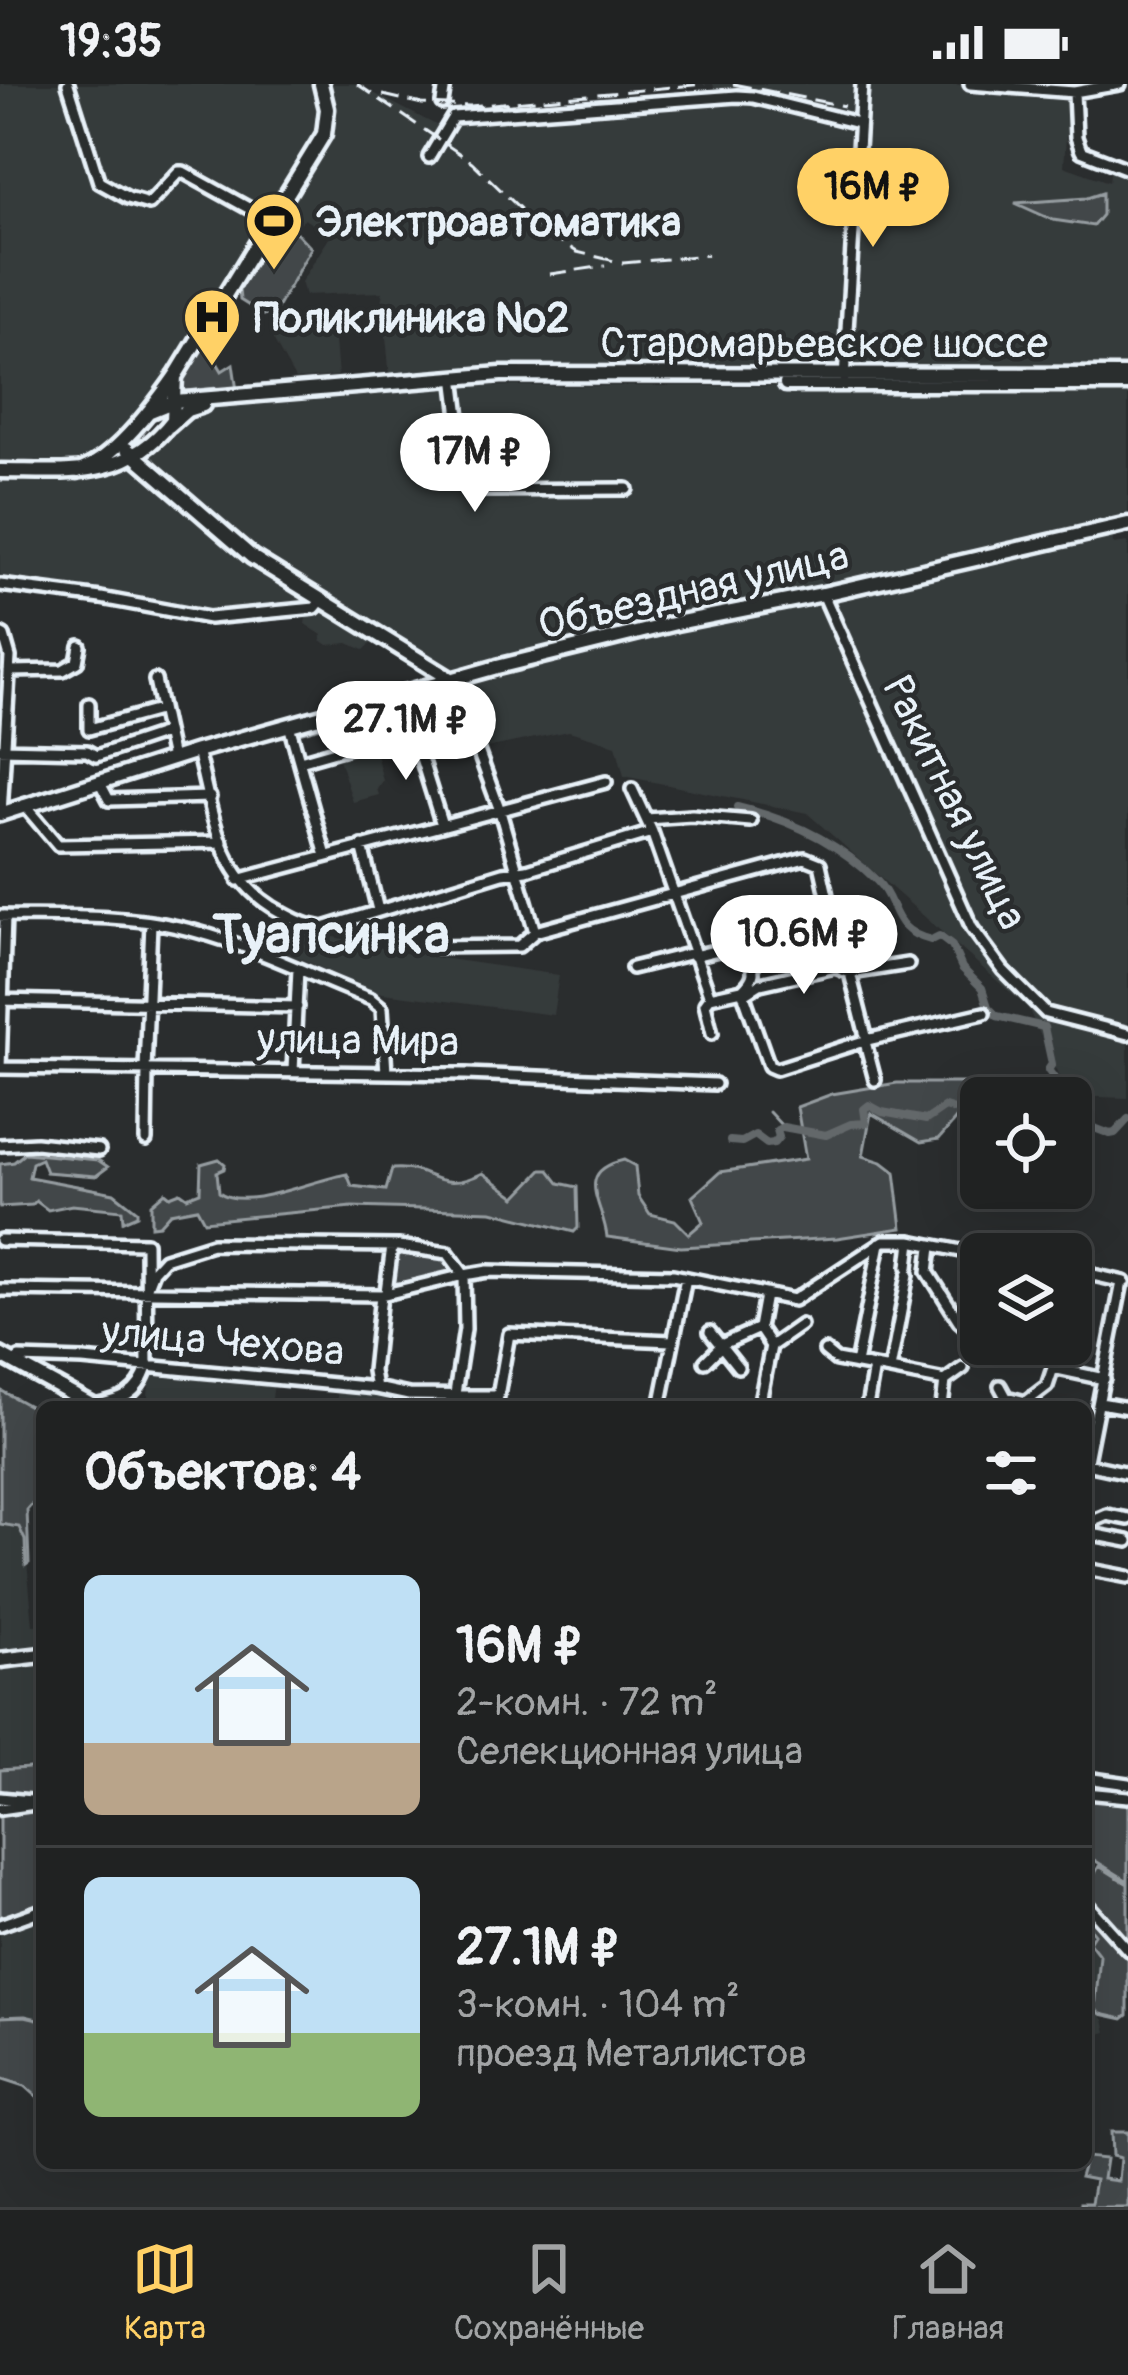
<!DOCTYPE html>
<html lang="ru">
<meta charset="utf-8">
<style>
body{margin:0;font-family:Pangolin,sans-serif;background:#282a2a;color:#f1f3f6;height:100vh;display:flex;flex-direction:column;font-size:45px;white-space:nowrap}
*{box-sizing:border-box;margin:0}
p{font-size:39px;color:#a2a4a5}
.icon{flex:none;width:66px;height:66px;fill:none;stroke:currentColor;stroke-width:2;stroke-linecap:round;stroke-linejoin:round}
.map{position:relative;flex:1;overflow:hidden}
.side{position:absolute;left:36px;top:1317px;width:1056px;height:768px;display:flex;flex-direction:column;background:#202222;border-radius:18px;box-shadow:0 12px 48px #0002,0 0 0 3px #3d3f40}
.side>*{flex:none}
.fabs{position:absolute;left:960px;top:993px;display:grid;gap:24px}
.fabs a{display:grid;place-items:center;width:132px;height:132px;border-radius:18px;background:#202222;box-shadow:0 12px 48px #0002,0 0 0 3px #3d3f40;font-size:60px}
.price{position:absolute;translate:-50% -102px;padding:0 27px;border-radius:42px;background:#fff;color:#222;font-size:39px;line-height:78px;filter:drop-shadow(0 3px 6px #0008)}
.price::after{content:'';position:absolute;left:50%;top:72px;width:36px;height:27px;margin-left:-18px;background:inherit;clip-path:polygon(0 0,100% 0,50% 100%)}
.price.active{background:#ffd166;color:#111}
ul{padding:0;list-style:none}
li{display:flex;align-items:center;gap:36px;height:300px;padding:0 48px}
li+li{border-top:3px solid #3d3f40}
li span{display:grid;place-items:center;flex:none;width:336px;height:240px;border-radius:18px;color:#555}
li>.icon{margin-inline-start:auto}
span .icon{width:144px;height:144px;fill:#fffc;stroke-width:1}
li b{font-size:51px}
h2{display:flex;justify-content:space-between;align-items:center;height:144px;padding:0 48px;font-size:51px}
.status{display:flex;justify-content:space-between;align-items:center;height:84px;padding:0 60px;background:#202222;direction:ltr}
.status svg{height:33px;fill:currentColor}
.tabs{display:flex;justify-content:space-around;align-items:center;height:168px;border-top:3px solid #3d3f40;background:#202222;font-size:33px;color:#a2a4a5}
.tabs a{display:grid;justify-items:center;gap:6px}
.tabs .active{color:#ffd166}
.map>svg:first-child{display:block}
</style>
<div class="status"><b>19:35</b><svg viewBox="0 0 49 12"><path d="M0 12V9h3v3zM5 12V6h3v6zM10 12V3h3v9zM15 12V0h3v12zM26 1h20v11H26zM47 4h2v5h-2z"/></svg></div>
<div class="map">
<svg width="1128" height="2123" viewBox="0 0 1128 2123">
<rect width="100%" height="100%" fill="#2a2d2e"/>
<filter id="ink" filterUnits="userSpaceOnUse"><feTurbulence type="fractalNoise" baseFrequency=".00833" numOctaves="2"/><feDisplacementMap in="SourceGraphic" scale="24" xChannelSelector="R" yChannelSelector="G"/><feConvolveMatrix kernelMatrix="1 2 1 2 8 2 1 2 1" color-interpolation-filters="sRGB"/></filter>
<g filter="url(#ink)">
<path fill="#363a3b" d="M0 0H316L320 18V38L311 63 154 318 81 383 0 384Z
M323 0H356L436 41 738 14 854 41 842 284 390 296 382 208 305 211 301 198 331 151 304 135 298 142 277 129 322 60Z
M713 0H860L855 35 716 9Z
M865 0H948L1073 9 1074 50 1066 53 1064 82 1109 98 1111 79 1128 86V289H847Z
M334 245 338 292 295 295 270 250Z
M457 302H1128V435L452 592 260 474 151 381 149 374 151 366 189 327 205 323Z
M131 379 314 515 315 520 224 532 0 497V390Z
M1112 448 1113 460 1128 458V1014L1068 1012 1028 924 807 729 624 692 616 661 569 647 481 665 455 598 674 542Z
M321 519 377 554 364 566 348 559 328 561 321 556 322 551 305 540 307 526Z
M374 661 383 697 377 705 379 711 353 718 338 672Z
M268 838 399 868 559 891 553 931 375 908 261 857Z
M150 1290 274 1299 271 1323H147Z
M338 1304 407 1313 406 1323H336Z
M0 1440 18 1443 25 1456 33 1541H42V1568L0 1572Z
M42 1582V1680L0 1684V1586Z
M42 1831V1934L23 1931 0 1935V1846Z
M1094 1864 1100 1872 1095 1924 1104 1936 1107 1948 1086 1954V1886L1089 1866Z"/>
<path fill="#424648" stroke="#959ca0" stroke-width="3" d="M1102 109V131L1093 142 1053 136 1015 119 1087 114Z
M283 144 297 149 311 164 276 226 264 231 240 216 239 206 274 146Z
M221 259 223 263 212 270 222 287 233 280 237 307 217 309 216 304 185 307 178 296 199 261 212 264Z
M442 604 451 608 295 650V645Z
M897 999H975L994 1013 1016 1007 1046 1014H981V1042L956 1035 939 1055 921 1058 871 1029 863 1072 882 1078 895 1088 902 1144 837 1154 681 1163 607 1153C604 1120 572 1088 624 1076L635 1082 638 1112 650 1130 675 1136 689 1150 703 1138 692 1113 720 1088 806 1075 797 1023 832 1010Z
M25 1069 98 1076 108 1083 96 1092 46 1088 41 1075 32 1079 29 1093 114 1109 137 1127V1131L123 1137 122 1126 72 1121 48 1126 36 1117 32 1121 0 1123V1080L14 1078Z
M219 1075 225 1080 224 1085 217 1088 219 1108C244 1128 315 1095 347 1090L352 1102 386 1106 392 1085C433 1081 436 1112 483 1089L516 1113 542 1086H549L559 1099 577 1103 578 1144 574 1148 492 1127 458 1126 352 1123 204 1137 197 1124 170 1129 159 1141 151 1142V1120L165 1108 170 1112 180 1108 187 1113 200 1108 201 1080Z
M395 1165 448 1170 461 1188 388 1204Z
M0 1306 42 1329V1416L34 1418 27 1426 29 1479 26 1481 25 1456 19 1443 0 1440Z
M42 1683V1819L0 1834V1686Z
M1086 1713 1128 1717V1797L1086 1771Z
M1099 1782 1128 1800V1862L1086 1815V1790L1093 1793Z
M1086 1823 1128 1869V1931L1123 1935 1101 1930 1095 1925 1100 1872 1089 1858 1094 1850 1086 1840Z
M25 1932 42 1936V2017L25 2002 0 1994V1933Z
M1111 2048H1128V2123H1080V2119H1091L1095 2096 1080 2093 1086 2073 1106 2075 1103 2095 1118 2097 1120 2074 1112 2072Z"/>
<g fill="none" stroke-linecap="round" stroke-linejoin="round">
<path stroke="#989fa3" stroke-width="3" d="M769 1028 783 1043"/>
<path stroke="#63686b" stroke-width="8" d="M737 723C789 735 839 759 877 797 899 819 889 846 931 856L939 852 952 862 962 884 982 904 988 923 997 932 1044 943 1052 980 1048 986 1054 994 1052 1014
M1071 1035 1110 1050 1115 1049 1128 1035
M730 1057 742 1058 755 1051 767 1060 774 1059 779 1053 777 1046 783 1043 826 1051 851 1040 866 1039 864 1025 869 1021 882 1028 926 1036 945 1023 981 1034"/>
<defs>
<path id="minor" d="M68 0 99 98 128 114 149 120 179 88H183L270 136
M970 0 1074 8 1120 0
M1074 8 1076 53 1081 67 1128 85
M442 19 445 0
M429 73 453 33 737 12 753 13 858 39
M844 295 862 0
M455 300 468 406 627 405
M0 501 101 514 209 534 315 524 321 517
M823 510 972 844 1003 886 1046 929 1128 950
M0 550 4 552 10 573 1 730
M9 587 63 586 77 578 80 562
M155 596 172 675
M452 596 499 724 535 848
M89 620V645L159 626
M289 641 326 772
M412 645 442 741
M0 665 87 667 96 672 165 649
M197 667C213 727 216 788 272 823 289 833 303 841 323 844L503 789 527 786 652 748
M300 677 465 630
M99 697 109 716 210 713
M632 705 652 748 710 913 705 920 712 949
M24 721 58 761 222 758
M646 735 692 732 751 737
M362 762 378 826
M238 796 606 698
M0 832C58 833 120 830 178 843 246 858 306 890 371 915L382 924 386 989
M746 861C752 884 760 890 742 906L769 982 776 985 867 956 984 929
M427 863 519 862 535 848 805 774 820 780 843 884
M694 872 831 838
M632 884 693 869
M850 889 867 956
M710 913 742 906 746 909 760 900 835 883 850 889 908 880
M0 916 297 923
M865 958 875 996
M0 984 466 990 715 1000
M0 984 5 832
M145 986 151 839
M293 987 298 885
M146 1056 147 986
M0 1061 36 1059 99 1066
M0 1156 146 1159 147 1283C138 1312 121 1316 94 1322
M931 1163 928 1188 959 1237 981 1256
M908 1183 911 1157
M1071 1186 1124 1198
M146 1205 153 1187 164 1175 212 1160 398 1162 448 1169 464 1191 488 1187 673 1191 794 1216 884 1157H911L981 1171
M0 1206 381 1211 464 1191 465 1245 455 1310
M386 1208 392 1162
M759 1244 771 1262 760 1317
M710 1248 738 1283
M1048 1260 1054 1270 1053 1284 1104 1295
M771 1262 801 1241
M825 1267 836 1276 890 1286 908 1190
M14 1278 19 1274 83 1276 376 1304 409 1311 498 1312 496 1323
M705 1278 723 1260 759 1244 765 1211
M856 1280 880 1159
M890 1286 945 1297 963 1284
M1000 1302 1006 1313 1026 1318 1047 1302 1053 1284
M376 1304 373 1287 381 1211
M498 1312 509 1250 672 1257
M1100 1319 1128 1324
M660 1323 686 1194
M867 1323 874 1283
M942 1323 945 1297
M1086 1380 1128 1389
M1086 1382 1122 1198
M1086 1440 1107 1431 1128 1435
M1086 1449 1128 1457
M1086 1485 1128 1493
M1086 1694 1128 1700
M1086 1709 1128 1713
M0 1714 31 1717
M0 1725 42 1719
M1086 1819 1128 1866
M0 1841 42 1826"/>
<path id="major" d="M786 300H1128
M148 328 175 317 501 290 1128 291
M169 342 187 326 203 321
M127 365 252 473 452 596
M0 387C68 387 126 397 173 336L175 292
M78 387C113 377 155 321 176 291L324 50 327 25 321 0
M0 730 197 667 497 583 676 539 823 510 1128 440
M0 1271 95 1323
M0 1576 42 1571"/>
</defs>
<use href="#minor" stroke="#e8f1f8" stroke-width="18"/>
<use href="#major" stroke="#e8f1f8" stroke-width="21"/>
<use href="#minor" stroke="#2a2d2e" stroke-width="9"/>
<use href="#major" stroke="#2a2d2e" stroke-width="12"/>
<path stroke="#e8f1f8" stroke-width="3" stroke-dasharray="18 9" stroke-linecap="butt" d="M357 0 472 78 541 145 577 168 623 179 708 171
M733 0 844 22
M383 11 422 20 470 22 705 0
M550 190 605 182"/>
</g>
</g>
<defs>
<symbol id="stadium-pin" viewBox="-11 -11 22 30"><path d="M0 17L-7.5 6A9.5 9.5 0 1 1 7.5 6Z" fill="#ffd166" stroke="#2a2d2e"/><path d="M0-5a6.5 5 0 1 0 0 10a6.5 5 0 1 0 0-10ZM-3.5-1.8h7v3.6h-7Z" fill="#111"/></symbol>
<symbol id="hospital-pin" viewBox="-11 -11 22 30"><path d="M0 17L-7.5 6A9.5 9.5 0 1 1 7.5 6Z" fill="#ffd166" stroke="#2a2d2e"/><path d="M-5-5h3v3.5h4V-5h3V5h-3V1.5h-4V5h-3Z" fill="#111"/></symbol>
</defs>
<g fill-rule="evenodd">
<use href="#stadium-pin" x="241" y="104" width="66" height="90"/>
<use href="#hospital-pin" x="179" y="200" width="66" height="90"/>
</g>
<g text-anchor="middle" stroke-width="9" stroke-linejoin="round" paint-order="stroke">
<g font-size="42" font-weight="bold" fill="#e8f1f8" stroke="#2a2d2e" text-anchor="start">
<text x="316" y="152">Электроавтоматика</text>
<text x="254" y="248">Поликлиника №2</text>
</g>
<g font-size="42" fill="#e8f1f8" stroke="#2a2d2e">
<text x="824" y="273">Старомарьевское шоссе</text>
<text transform="translate(693 505) rotate(-13)" y="15">Объездная улица</text>
<text transform="translate(956 718) rotate(64)" y="15">Ракитная улица</text>
<text transform="translate(358 955) rotate(1)" y="15">улица Мира</text>
<text transform="translate(223 1256) rotate(5)" y="15">улица Чехова</text>
</g>
<g font-size="54" font-weight="bold" fill="#e8f1f8" stroke="#2a2d2e">
<text x="331" y="869">Туапсинка</text>
</g>
</g>
</svg>
<div class="fabs">
<a><svg class="icon" aria-label="locate" viewBox="0 0 24 24"><circle cx="12" cy="12" r="6"/><path d="M12 2v4M12 18v4M2 12h4M18 12h4"/></svg></a>
<a><svg class="icon" aria-label="layers" viewBox="0 0 24 24"><path d="M12 4l9 5-9 5-9-5zM3 14l9 5 9-5"/></svg></a>
</div>
<b class="price active" style="left:873px;top:166px">16M ₽</b>
<b class="price" style="left:475px;top:431px">17M ₽</b>
<b class="price" style="left:406px;top:699px">27.1M ₽</b>
<b class="price" style="left:804px;top:913px">10.6M ₽</b>
<section class="side">
<h2>Объектов: 4<svg class="icon" aria-label="filters" viewBox="0 0 24 24"><path d="M4 7h16M4 17h16"/><circle cx="9" cy="7" r="2"/><circle cx="15" cy="17" r="2"/></svg></h2>
<ul>
<li><span style="background:linear-gradient(#bfe0f5 70%,#b9a48a 0)"><svg class="icon" aria-label="home" viewBox="0 0 24 24"><path d="M3 11l9-7 9 7M6 9v11h12V9"/></svg></span><div><b>16M ₽</b><p>2-комн. · 72 m²</p><p>Селекционная улица</p></div></li>
<li><span style="background:linear-gradient(#bfe0f5 65%,#8fb573 0)"><svg class="icon" aria-label="home" viewBox="0 0 24 24"><path d="M3 11l9-7 9 7M6 9v11h12V9"/></svg></span><div><b>27.1M ₽</b><p>3-комн. · 104 m²</p><p>проезд Металлистов</p></div></li>
</ul>
</section>
</div>
<nav class="tabs">
<a class="active"><svg class="icon" aria-label="map" viewBox="0 0 24 24"><path d="M3 6l6-2 6 2 6-2v14l-6 2-6-2-6 2zM9 4v14M15 6v14"/></svg>Карта</a>
<a><svg class="icon" aria-label="saved" viewBox="0 0 24 24"><path d="M7 4h10v16l-5-4-5 4z"/></svg>Сохранённые</a>
<a><svg class="icon" aria-label="home" viewBox="0 0 24 24"><path d="M3 11l9-7 9 7M6 9v11h12V9"/></svg>Главная</a>
</nav>
